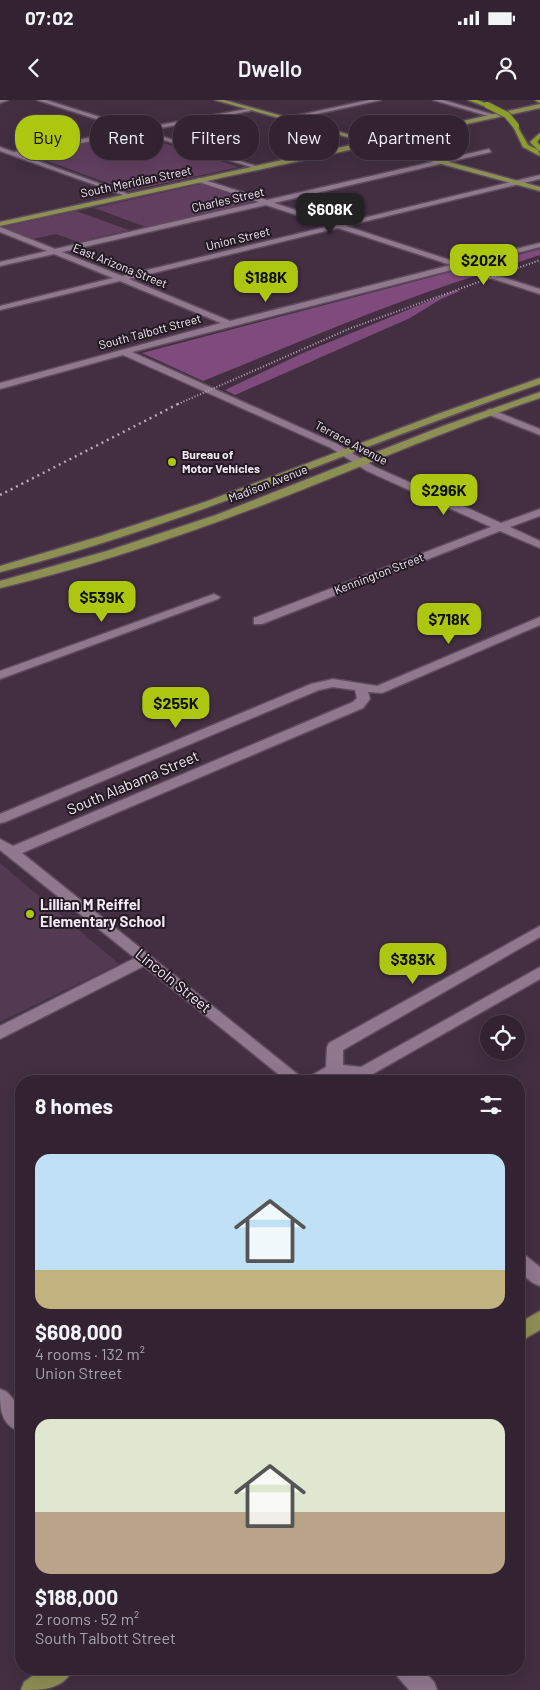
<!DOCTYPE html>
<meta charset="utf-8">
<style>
body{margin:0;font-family:Barlow,sans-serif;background:#3d2f3e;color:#f1f3f6;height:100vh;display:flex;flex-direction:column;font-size:19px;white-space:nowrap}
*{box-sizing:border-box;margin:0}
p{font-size:16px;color:#a8a4ac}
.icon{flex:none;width:28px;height:28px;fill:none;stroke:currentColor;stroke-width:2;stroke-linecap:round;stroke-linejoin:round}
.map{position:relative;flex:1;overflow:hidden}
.details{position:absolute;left:15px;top:975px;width:510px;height:600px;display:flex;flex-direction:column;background:#322232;border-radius:20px;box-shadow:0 5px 20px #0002,0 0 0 1px #4d3f4d}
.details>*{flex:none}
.guide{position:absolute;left:15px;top:15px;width:510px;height:45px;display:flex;gap:10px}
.buttons{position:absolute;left:480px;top:915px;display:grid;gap:10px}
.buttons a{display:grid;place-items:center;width:45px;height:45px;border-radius:50%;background:#322232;box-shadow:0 5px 20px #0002,0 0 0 1px #4d3f4d;font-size:25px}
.price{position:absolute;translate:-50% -42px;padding:0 11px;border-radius:10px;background:#adc60f;color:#111;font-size:16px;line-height:32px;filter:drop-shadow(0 1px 2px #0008)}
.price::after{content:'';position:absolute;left:50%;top:30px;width:15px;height:11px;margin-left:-8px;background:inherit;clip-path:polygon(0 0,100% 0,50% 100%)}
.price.on{background:#222;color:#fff}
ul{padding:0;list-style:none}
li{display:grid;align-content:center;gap:10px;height:265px;padding:0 20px}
li span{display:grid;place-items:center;height:155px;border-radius:15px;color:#555}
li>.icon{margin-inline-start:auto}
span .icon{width:90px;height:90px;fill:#fffc;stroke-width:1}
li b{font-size:21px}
h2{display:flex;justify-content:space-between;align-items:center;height:60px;padding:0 20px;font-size:21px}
.tag{padding:0 18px;border-radius:20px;background:#322232;box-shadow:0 5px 20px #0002,0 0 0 1px #4d3f4d;font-size:18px;line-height:45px}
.tag.on{background:#adc60f;color:#111}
.status{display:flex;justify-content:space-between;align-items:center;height:35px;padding:0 25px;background:#322232;direction:ltr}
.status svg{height:14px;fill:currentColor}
header{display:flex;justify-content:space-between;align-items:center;height:65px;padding:0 20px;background:#322232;font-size:22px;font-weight:600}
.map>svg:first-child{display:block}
</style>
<div class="status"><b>07:02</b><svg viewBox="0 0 49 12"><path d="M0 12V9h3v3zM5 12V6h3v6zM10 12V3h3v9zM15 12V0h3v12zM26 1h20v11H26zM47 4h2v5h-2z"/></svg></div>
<header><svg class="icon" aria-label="back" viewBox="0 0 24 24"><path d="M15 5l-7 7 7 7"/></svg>Dwello<svg class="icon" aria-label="person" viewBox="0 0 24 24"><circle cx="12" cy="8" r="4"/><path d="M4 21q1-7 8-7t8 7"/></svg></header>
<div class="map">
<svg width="540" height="1590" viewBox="0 0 540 1590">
<rect width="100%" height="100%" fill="#432e42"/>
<path fill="#533952" d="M0 763 119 864 0 922Z"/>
<path fill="#623f60" d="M134 34H135L239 67 129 91 28 54Z
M201 84 254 102 146 127 94 108Z
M76 111 129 130 78 142 56 134 33 139 3 127Z"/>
<path fill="#7f4b7d" d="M540 149V155L491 171 475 166Z
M462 169 481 174C386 204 295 244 203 281L142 253Z
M456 190 460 191 441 199 410 218 235 295 225 290 303 253Z"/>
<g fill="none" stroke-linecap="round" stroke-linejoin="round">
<defs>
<path id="minor" d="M0 0H8L0 3Z
M37 0H46L138 29 252 8 250 11 145 31 259 67 254 68 138 32 21 55 131 95 126 96 0 51V47L14 52 130 30Z
M369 0H381L284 21 281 19Z
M433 0H443L498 16 495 18Z
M489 49 491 52 274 103 339 124 540 75V79L346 126 459 163 540 143V147L467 166 540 189V194L459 168 132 252 337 344 375 367 501 423 540 409V416L510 427 540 441V448L500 431 262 524H254V518L491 427 367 371 331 348 123 255 0 289V283L221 223 120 181 0 210V206L113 178 54 154 0 166V162L47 151 0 132V127L55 149 259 102 196 81 198 78 267 100ZM266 105 330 126 122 176 62 152ZM338 128 451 165 230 221 129 179Z
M490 309 540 329V335L487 314V310Z
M214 494 220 497 218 499 0 579V571Z
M540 517V525L382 593 368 592 370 599 363 608 22 753 306 981 309 977 326 967 327 947 329 943 540 826V837L343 950V965L361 967 540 867V879L364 979 337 976 328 981H287L144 866 0 939V926L135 858 0 750V739L13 746 353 602 357 598 355 590 333 587 319 590 5 722 0 723V714L311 584 333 579 377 586Z
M519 1154 526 1156 540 1167V1186L533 1183 519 1172Z
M0 1289 7 1292 21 1308V1332C0 1325 0 1308 0 1289Z
M394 1569H422L434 1582 437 1590H409L398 1577Z"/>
<path id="major" d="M215 0H224L372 41 540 4V8L380 43 540 87V91L372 45 0 126V122L365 42Z
M540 278V284C359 345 186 426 0 472V466L101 436 205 402 438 314Z
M540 292V298C445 330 354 370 260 406 176 438 88 467 0 488V481L107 451 216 415 443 326Z
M540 1211V1230L519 1242V1223Z
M42 1569H73C63 1590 42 1590 21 1590L24 1582Z"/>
<path id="highway" d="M468 0H477L490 5 487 7Z
M535 0H540V3Z
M516 24 528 45 538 50 530 42 540 33V38L537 42 540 45V51L538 50 540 56 523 47 513 26Z"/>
</defs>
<use href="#minor" stroke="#5e4c5d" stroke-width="3"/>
<use href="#major" stroke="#5e4c5d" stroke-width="3"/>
<use href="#highway" stroke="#5e4c5d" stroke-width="3"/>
<use href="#minor" fill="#90788e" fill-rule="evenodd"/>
<use href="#major" fill="#8d8f53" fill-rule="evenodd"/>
<use href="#highway" fill="#8b9e2c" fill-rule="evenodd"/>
<path stroke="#b8a8b7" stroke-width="2" stroke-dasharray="1 2" stroke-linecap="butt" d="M178 304 351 228 540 160"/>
<path stroke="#b8a8b7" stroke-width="2.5" stroke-dasharray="2 4" stroke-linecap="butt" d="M0 395 180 303"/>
<defs>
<path id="highway-bridge" d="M487 5 507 15 516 26"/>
</defs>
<use href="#highway-bridge" stroke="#5e4c5d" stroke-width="8" stroke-linecap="butt"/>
<use href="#highway-bridge" stroke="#8b9e2c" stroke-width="6"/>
</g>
<g fill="#adc60f" stroke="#231a23" stroke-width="2">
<circle cx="172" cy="362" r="5"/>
<circle cx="30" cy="814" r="5"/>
</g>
<g text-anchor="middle" stroke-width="4" stroke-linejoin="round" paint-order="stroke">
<g font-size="12" fill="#f4e6f3" stroke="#231a23">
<text transform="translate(136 82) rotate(-12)" y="4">South Meridian Street</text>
<text transform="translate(228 100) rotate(-13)" y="4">Charles Street</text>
<text transform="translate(238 139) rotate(-14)" y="4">Union Street</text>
<text transform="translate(120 166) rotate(22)" y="4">East Arizona Street</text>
<text transform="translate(150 232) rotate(-15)" y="4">South Talbott Street</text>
<text transform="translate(351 343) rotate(28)" y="4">Terrace Avenue</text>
<text transform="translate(268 384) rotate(-21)" y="4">Madison Avenue</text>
<text transform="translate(379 474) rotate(-21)" y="4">Kennington Street</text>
</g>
<g font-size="12" font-weight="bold" fill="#f4e6f3" stroke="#231a23" text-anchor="start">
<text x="182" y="359">Bureau of<tspan x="182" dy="14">Motor Vehicles</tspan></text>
</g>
<g font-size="15" fill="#f4e6f3" stroke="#231a23">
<text transform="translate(133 683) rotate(-23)" y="5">South Alabama Street</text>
<text transform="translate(173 881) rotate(39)" y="5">Lincoln Street</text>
</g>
<g font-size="15" font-weight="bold" fill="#f4e6f3" stroke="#231a23" text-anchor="start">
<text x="40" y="810">Lillian M Reiffel<tspan x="40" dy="17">Elementary School</tspan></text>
</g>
</g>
</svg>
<div class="buttons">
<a><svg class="icon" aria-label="locate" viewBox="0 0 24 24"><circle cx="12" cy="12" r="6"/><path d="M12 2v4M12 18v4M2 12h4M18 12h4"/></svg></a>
</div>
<b class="price on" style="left:330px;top:135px">$608K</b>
<b class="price" style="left:484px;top:186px">$202K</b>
<b class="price" style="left:266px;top:203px">$188K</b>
<b class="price" style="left:444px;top:416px">$296K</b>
<b class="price" style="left:102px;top:523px">$539K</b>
<b class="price" style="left:449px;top:545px">$718K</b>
<b class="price" style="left:176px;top:629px">$255K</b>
<b class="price" style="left:413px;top:885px">$383K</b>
<div class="guide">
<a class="tag on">Buy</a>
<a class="tag">Rent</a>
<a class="tag">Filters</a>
<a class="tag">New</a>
<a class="tag">Apartment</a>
</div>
<section class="details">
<h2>8 homes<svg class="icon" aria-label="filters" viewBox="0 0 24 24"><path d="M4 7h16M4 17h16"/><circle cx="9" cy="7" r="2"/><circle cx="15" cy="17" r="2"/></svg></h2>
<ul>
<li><span style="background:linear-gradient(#bfe0f5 75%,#c2b280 0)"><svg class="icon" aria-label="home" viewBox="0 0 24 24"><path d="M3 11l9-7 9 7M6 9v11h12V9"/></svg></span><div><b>$608,000</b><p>4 rooms · 132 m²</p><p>Union Street</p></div></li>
<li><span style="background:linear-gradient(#dfe7d0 60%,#b9a48a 0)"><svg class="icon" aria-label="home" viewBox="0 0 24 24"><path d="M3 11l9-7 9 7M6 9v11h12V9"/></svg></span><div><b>$188,000</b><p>2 rooms · 52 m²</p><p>South Talbott Street</p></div></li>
</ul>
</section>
</div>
